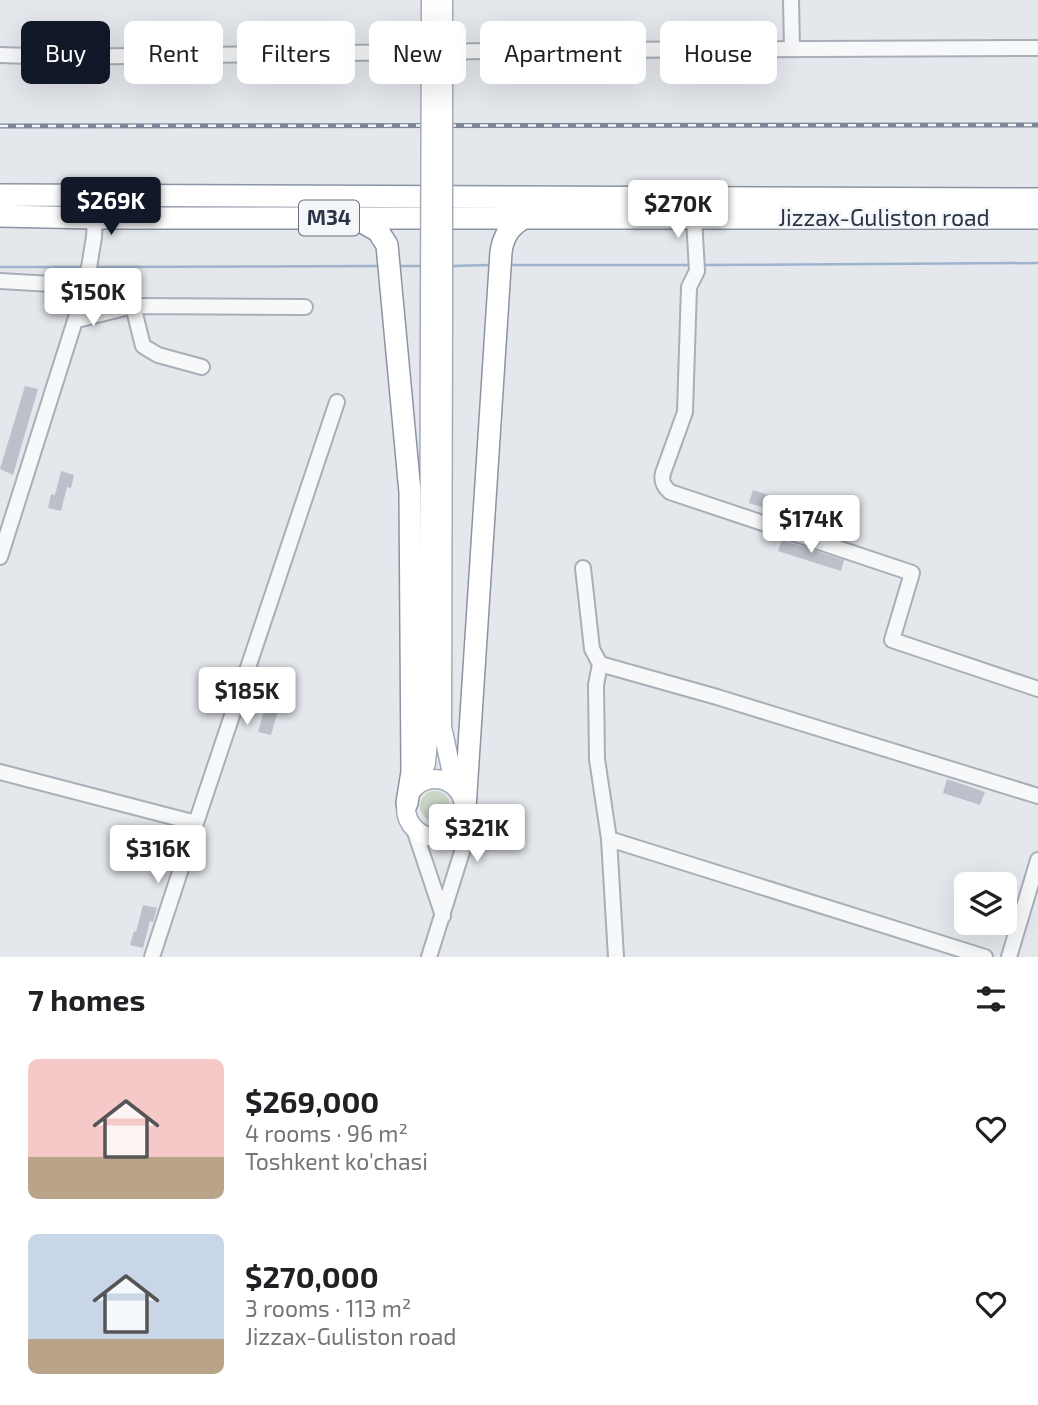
<!DOCTYPE html>
<meta charset="utf-8">
<style>
body{margin:0;font-family:"Exo 2",sans-serif;background:#f6f6f6;color:#202124;height:100vh;display:flex;flex-direction:column;font-size:26px;white-space:nowrap}
*{box-sizing:border-box;margin:0}
p{font-size:23px;color:#757577}
.icon{flex:none;width:38px;height:38px;fill:none;stroke:currentColor;stroke-width:2;stroke-linecap:round;stroke-linejoin:round}
.map{position:relative;height:957px;overflow:hidden}
.panel{display:flex;flex-direction:column;background:#fff;flex:1}
.panel>*{flex:none}
.guide{position:absolute;left:21px;top:21px;width:998px;height:63px;display:flex;gap:14px}
.tools{position:absolute;left:954px;top:872px;display:grid;gap:14px}
.tools a{display:grid;place-items:center;width:63px;height:63px;border-radius:10px;background:#fff;box-shadow:0 7px 28px #0002;font-size:35px}
.price{position:absolute;translate:-50% -60px;padding:0 16px;border-radius:7px;background:#fff;color:#222;font-size:23px;line-height:46px;filter:drop-shadow(0 2px 4px #0008)}
.price::after{content:'';position:absolute;left:50%;top:42px;width:21px;height:16px;margin-left:-10px;background:inherit;clip-path:polygon(0 0,100% 0,50% 100%)}
.price.on{background:#111827;color:#fff}
ul{padding:0;list-style:none}
li{display:flex;align-items:center;gap:21px;height:175px;padding:0 28px}
li span{display:grid;place-items:center;flex:none;width:196px;height:140px;border-radius:10px;color:#555}
li>.icon{margin-inline-start:auto}
span .icon{width:84px;height:84px;fill:#fffc;stroke-width:1}
li b{font-size:30px}
h2{display:flex;justify-content:space-between;align-items:center;height:84px;padding:0 28px;font-size:30px}
.pill{padding:0 24px;border-radius:10px;background:#fff;box-shadow:0 7px 28px #0002;font-size:24px;line-height:63px}
.pill.on{background:#111827;color:#fff}
.map>svg:first-child{display:block}
</style>
<div class="map">
<svg width="1038" height="957" viewBox="0 0 1038 957">
<rect width="100%" height="100%" fill="#e4e7ec"/>
<path fill="#c9d6c5" d="M420 806a15 15 0 1 1 30 0a15 15 0 1 1-30 0Z"/>
<g fill="none" stroke-linecap="round" stroke-linejoin="round">
<path stroke="#9fb4cc" stroke-width="2.5" d="M507 265H693
M703 265 1038 263
M399 266H424
M451 266 490 265
M0 267H84
M94 267 382 266"/>
</g>
<path fill="#bbc0ca" d="M25 386 38 389 13 475 0 469Z
M61 471 74 475 71 488 67 487 61 511 48 508 51 494 55 495Z
M753 490 790 502 786 515 749 503Z
M782 540 844 560 841 571 778 551Z
M275 672 288 675 271 735 258 732Z
M947 779 985 792 980 805 943 793Z
M143 905 157 908 153 922 150 921 143 948 130 945 134 931 136 932Z"/>
<g fill="none" stroke-linecap="round" stroke-linejoin="round">
<defs>
<path id="minor" d="M791 0 792 49
M0 55 59 57 559 50 1038 48
M694 218 697 271 689 287 685 412 663 473C661 481 663 486 670 492L912 573 892 640 1038 689
M0 281 86 286
M133 306 143 346 158 355 202 367
M77 320 133 306 305 307
M0 557 86 286 94 237 96 196
M583 568 592 649 600 664 596 685 597 759 609 839 616 957
M600 664 717 697 1038 796
M0 772 196 823 337 402
M414 829 443 916
M609 839 985 957
M152 957 196 823
M429 957 466 839 465 808
M1009 957 1038 860"/>
<path id="major" d="M443 311 442 727 455 787
M406 808a29 29 0 1 1 58 0a29 29 0 1 1-58 0Z
M418 784 426 763 429 729 430 310"/>
<path id="highway" d="M0 195 1038 199
M0 216 95 218H1038
M357 219 378 231 387 245 410 492 412 772 407 803
M465 808 501 252C503 237 509 227 522 219"/>
</defs>
<use href="#minor" stroke="#a9aeb7" stroke-width="18"/>
<use href="#major" stroke="#a3abb8" stroke-width="21"/>
<use href="#highway" stroke="#8b94a3" stroke-width="24"/>
<use href="#minor" stroke="#f7f8fa" stroke-width="14"/>
<use href="#major" stroke="#fff" stroke-width="18"/>
<use href="#highway" stroke="#fff" stroke-width="21"/>
<defs>
<path id="rail" d="M0 126 1038 125"/>
</defs>
<use href="#rail" stroke="#7d8696" stroke-width="5"/>
<use href="#rail" stroke="#f4f6f9" stroke-width="2.5" stroke-dasharray="8" stroke-linecap="butt"/>
<defs>
<path id="major-bridge" d="M430 310 431 0
M443 311V0"/>
</defs>
<use href="#major-bridge" stroke="#a3abb8" stroke-width="21" stroke-linecap="butt"/>
<use href="#major-bridge" stroke="#fff" stroke-width="18"/>
</g>
<g text-anchor="middle" stroke-width="5" stroke-linejoin="round" paint-order="stroke">
<rect fill="#f4f6f9" stroke="#676e7b" stroke-width="2" x="299" y="200.5" width="60" height="35" rx="5"/>
<g font-size="21" font-weight="bold" fill="#2b3445">
<text x="329" y="225">M34</text>
</g>
<g font-size="23" fill="#2b3445" stroke="#f4f6f9">
<text x="884" y="226">Jizzax-Guliston road</text>
</g>
</g>
</svg>
<div class="tools">
<a><svg class="icon" aria-label="layers" viewBox="0 0 24 24"><path d="M12 4l9 5-9 5-9-5zM3 14l9 5 9-5"/></svg></a>
</div>
<b class="price on" style="left:111px;top:237px">$269K</b>
<b class="price" style="left:678px;top:240px">$270K</b>
<b class="price" style="left:93px;top:328px">$150K</b>
<b class="price" style="left:811px;top:555px">$174K</b>
<b class="price" style="left:247px;top:727px">$185K</b>
<b class="price" style="left:477px;top:864px">$321K</b>
<b class="price" style="left:158px;top:885px">$316K</b>
<div class="guide">
<a class="pill on">Buy</a>
<a class="pill">Rent</a>
<a class="pill">Filters</a>
<a class="pill">New</a>
<a class="pill">Apartment</a>
<a class="pill">House</a>
</div>
</div>
<section class="panel">
<h2>7 homes<svg class="icon" aria-label="filters" viewBox="0 0 24 24"><path d="M4 7h16M4 17h16"/><circle cx="9" cy="7" r="2"/><circle cx="15" cy="17" r="2"/></svg></h2>
<ul>
<li><span style="background:linear-gradient(#f6c9c9 70%,#b9a48a 0)"><svg class="icon" aria-label="home" viewBox="0 0 24 24"><path d="M3 11l9-7 9 7M6 9v11h12V9"/></svg></span><div><b>$269,000</b><p>4 rooms · 96 m²</p><p>Toshkent ko'chasi</p></div><svg class="icon" aria-label="heart" viewBox="0 0 24 24"><path d="M12 20l-8-8c-3-5 5-10 8-4 3-6 11-1 8 4z"/></svg></li>
<li><span style="background:linear-gradient(#c9d6e8 75%,#b9a48a 0)"><svg class="icon" aria-label="home" viewBox="0 0 24 24"><path d="M3 11l9-7 9 7M6 9v11h12V9"/></svg></span><div><b>$270,000</b><p>3 rooms · 113 m²</p><p>Jizzax-Guliston road</p></div><svg class="icon" aria-label="heart" viewBox="0 0 24 24"><path d="M12 20l-8-8c-3-5 5-10 8-4 3-6 11-1 8 4z"/></svg></li>
</ul>
</section>
